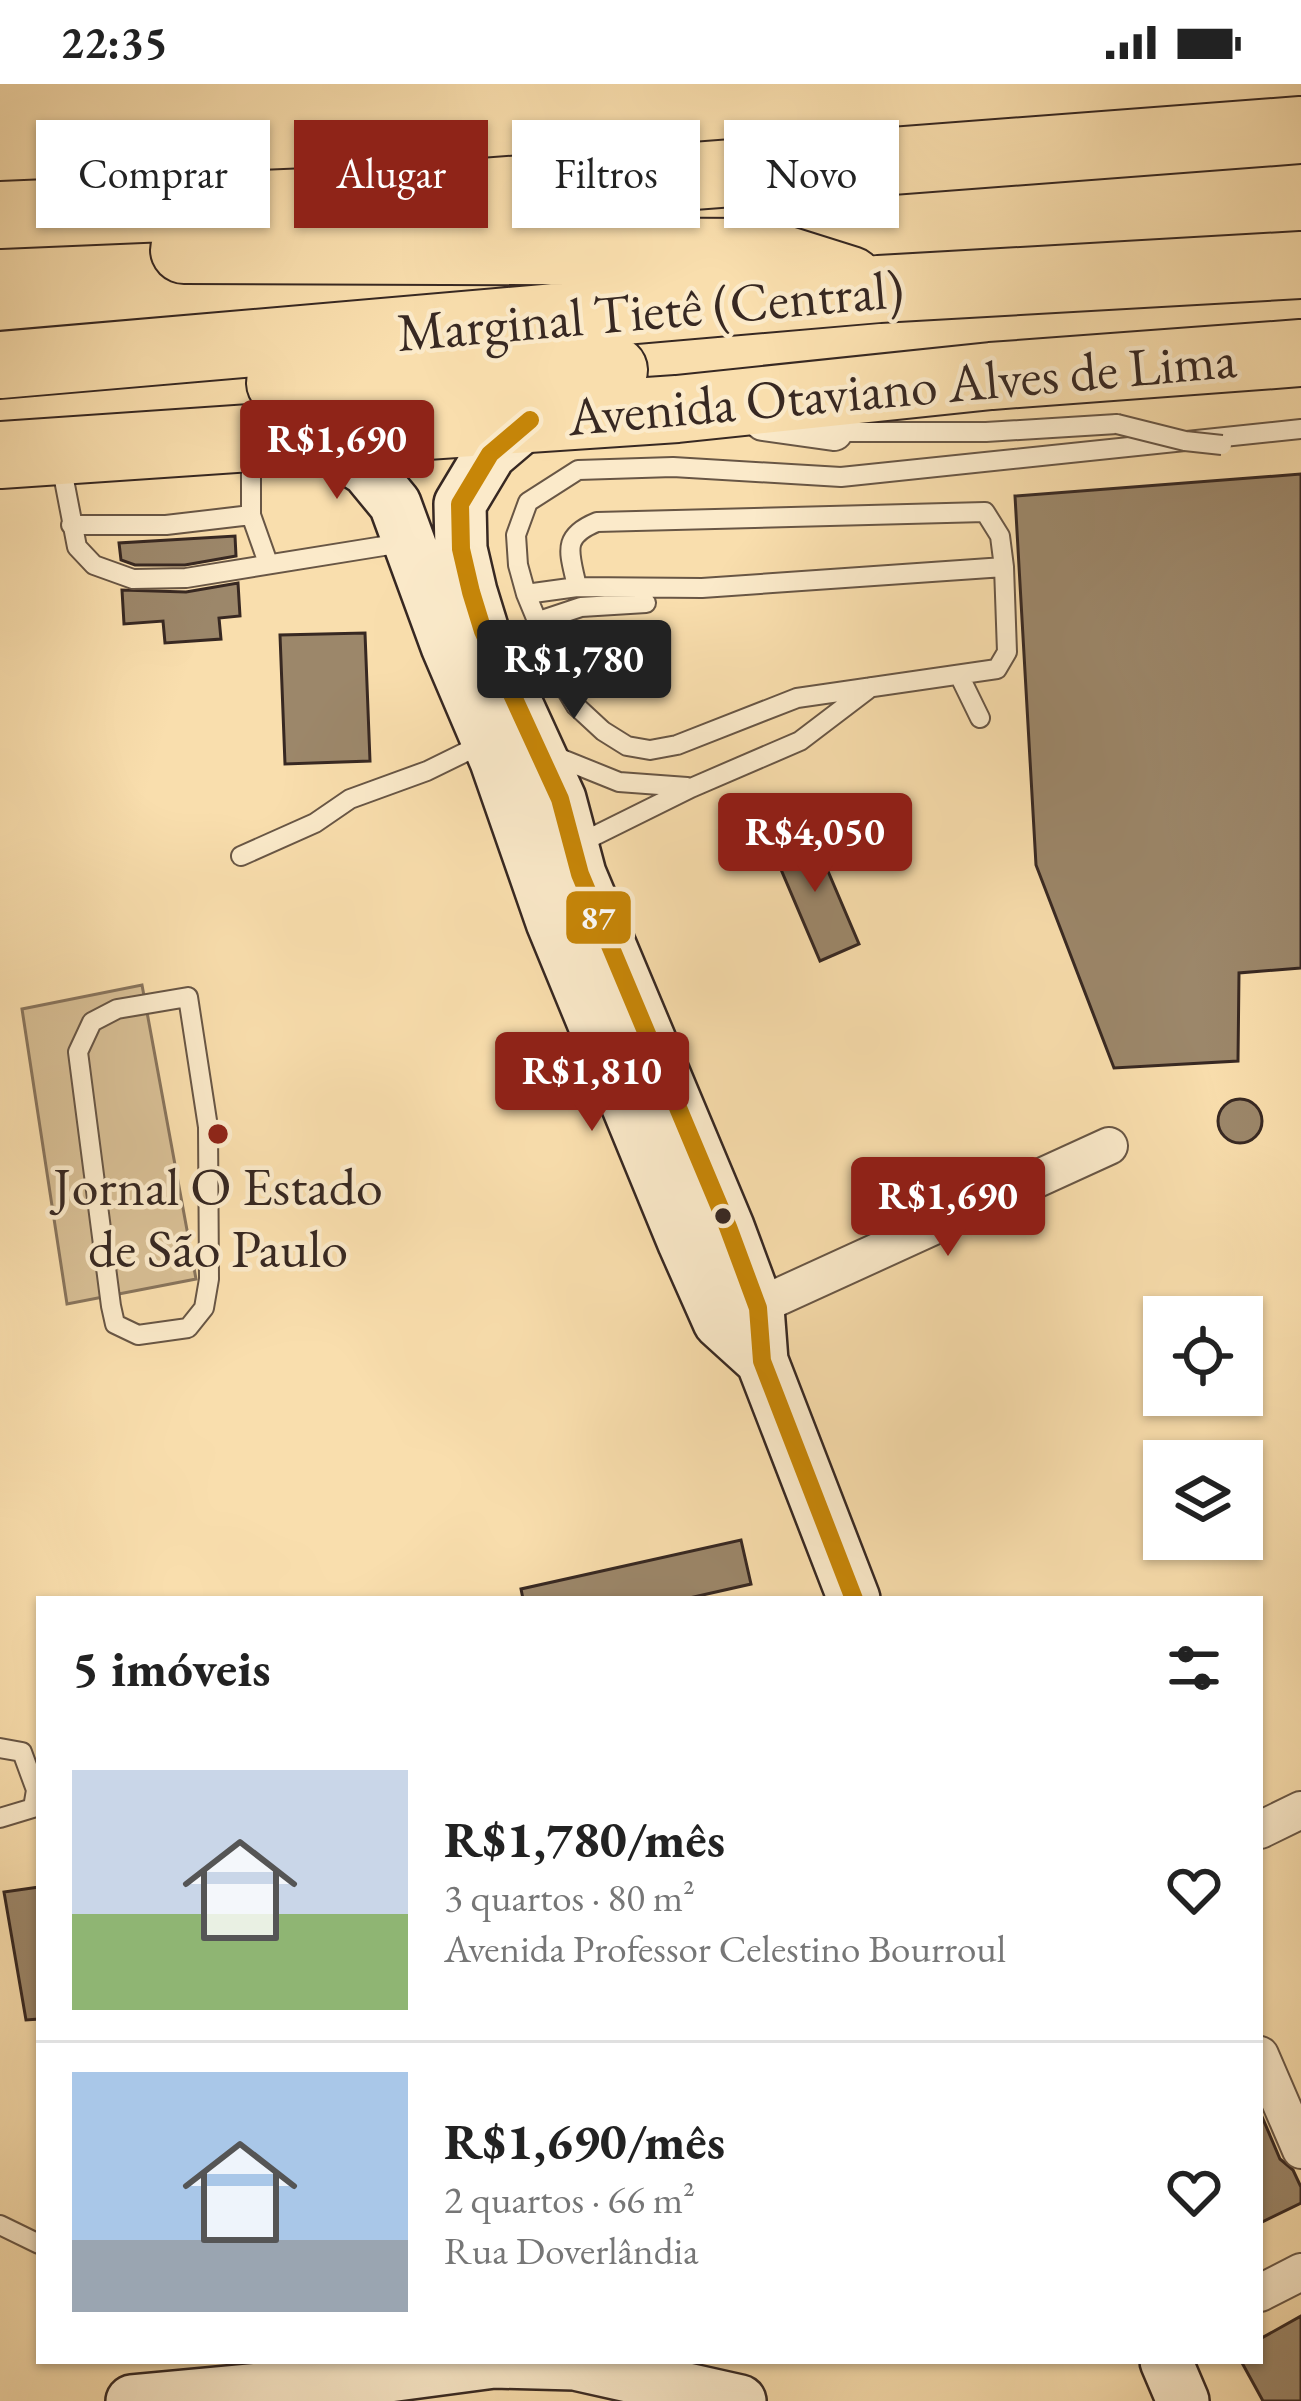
<!DOCTYPE html>
<html lang="pt">
<meta charset="utf-8">
<style>
body{margin:0;font-family:"EB Garamond",serif;background:#f6f6f6;color:#222;height:100vh;display:flex;flex-direction:column;font-size:45px;white-space:nowrap}
*{box-sizing:border-box;margin:0}
p{font-size:39px;color:#767676}
.icon{flex:none;width:66px;height:66px;fill:none;stroke:currentColor;stroke-width:2;stroke-linecap:round;stroke-linejoin:round}
.map{position:relative;flex:1;overflow:hidden}
.sheet{position:absolute;left:36px;top:1512px;width:1227px;height:768px;display:flex;flex-direction:column;background:#fff;border-radius:0px;box-shadow:0 3px 9px #0004}
.sheet>*{flex:none}
.hud{position:absolute;left:36px;top:36px;width:1230px;height:108px;display:flex;gap:24px}
.buttons{position:absolute;left:1143px;top:1212px;display:grid;gap:24px}
.buttons a{display:grid;place-items:center;width:120px;height:120px;border-radius:0px;background:#fff;box-shadow:0 3px 9px #0004;font-size:60px}
.price{position:absolute;translate:-50% -102px;padding:0 27px;border-radius:12px;background:#8f2418;color:#fff;font-size:39px;line-height:78px;filter:drop-shadow(0 3px 6px #0008)}
.price::after{content:'';position:absolute;left:50%;top:72px;width:36px;height:27px;margin-left:-18px;background:inherit;clip-path:polygon(0 0,100% 0,50% 100%)}
.price.selected{background:#222;color:#fff}
ul{padding:0;list-style:none}
li{display:flex;align-items:center;gap:36px;height:300px;padding:0 36px}
li+li{border-top:3px solid #e0e0e0}
li span{display:grid;place-items:center;flex:none;width:336px;height:240px;border-radius:0px;color:#555}
li>.icon{margin-inline-start:auto}
span .icon{width:144px;height:144px;fill:#fffc;stroke-width:1}
li b{font-size:51px}
h2{display:flex;justify-content:space-between;align-items:center;height:144px;padding:0 36px;font-size:51px}
.pill{padding:0 42px;border-radius:0px;background:#fff;box-shadow:0 3px 9px #0004;font-size:42px;line-height:108px}
.pill.selected{background:#8f2418;color:#fff}
.status{display:flex;justify-content:space-between;align-items:center;height:84px;padding:0 60px;background:#fff;direction:ltr}
.status svg{height:33px;fill:currentColor}
.map>svg:first-child{display:block}
</style>
<div class="status"><b>22:35</b><svg viewBox="0 0 49 12"><path d="M0 12V9h3v3zM5 12V6h3v6zM10 12V3h3v9zM15 12V0h3v12zM26 1h20v11H26zM47 4h2v5h-2z"/></svg></div>
<div class="map">
<svg width="1301" height="2317" viewBox="0 0 1301 2317">
<rect width="100%" height="100%" fill="#f9dead"/>
<filter id="stains"><feTurbulence type="fractalNoise" baseFrequency=".00167" numOctaves="4"/><feColorMatrix values="0 0 0 0 .2 0 0 0 0 .09 0 0 0 0 .02 0 0 0 .5 -.17"/></filter>
<radialGradient id="worn" r=".72"><stop offset=".6" stop-color="#630" stop-opacity="0"/><stop offset="1" stop-color="#630" stop-opacity=".3"/></radialGradient>
<path fill="#d8bf95" stroke="#88745c" stroke-width="3" d="M142 901 196 1195 67 1220 22 925Z"/>
<path fill="#9c876a" stroke="#372822" stroke-width="3" d="M1301 390V884L1239 889 1238 977 1114 984 1036 781 1015 412Z
M235 452 236 472 185 481H135L121 476 119 459Z
M238 499 240 532 219 534 221 555 165 559 163 537 124 540 122 506 186 508Z
M365 549 370 677 285 680 280 551Z
M810 745 859 860 820 877 771 762Z
M1218 1037a22 22 0 1 1 44 0a22 22 0 1 1-44 0Z
M741 1456 751 1500 685 1515H523L521 1505Z
M39 1803V1935L26 1936 4 1808Z
M1260 2028 1280 2075 1293 2086 1301 2103V2119L1260 2139Z
M1301 2232V2317H1263L1241 2277H1260V2255Z"/>
<g fill="none" stroke-linecap="round" stroke-linejoin="round">
<defs>
<path id="lane" d="M834 348H986L1117 340
M251 367V431L268 479
M60 375 77 463 94 481 133 495 186 494 402 459
M71 441H166L251 431
M577 503C570 469 560 453 597 438L985 428 1000 452 1004 483 1007 568 997 585 797 614 677 661 650 666 627 662 603 647 576 622 564 602 526 510 518 481 516 451 528 418 578 386 673 383 841 393 1301 345
M526 510 577 503 702 504 1004 483
M536 538 581 523 646 519
M959 591 980 634
M552 671 619 698 687 703
M574 762 691 704 800 657 871 603
M241 772 315 739 350 715 427 687 486 658
M188 913 208 1043 209 1195 204 1224 188 1244 138 1251 115 1240 111 1222 78 968 92 938 117 925Z
M0 1664 22 1668 36 1706 33 1724 0 1734
M0 2141 39 2160"/>
<path id="street" d="M763 338 834 348
M739 1231 1109 1062
M1260 1746 1301 1726
M1260 1971 1301 2066
M1260 2209 1301 2188"/>
<path id="secondary" d="M530 336 490 370 460 420 461 465 471 508 483 547 560 715 580 790 728 1143 758 1224 762 1277 854 1515
M298 351 342 370 367 386 395 420 447 562 496 677 552 838 684 1159 719 1238 762 1277
M1166 2277 1183 2317
M132 2317 366 2295 494 2278 575 2280 740 2317"/>
<path id="highway" d="M0 131 403 114 1301 46
M184 166 761 168 850 196
M0 281 879 205 1301 181
M280 299 614 286
M0 371 677 325 991 292 1301 269"/>
</defs>
<use href="#lane" stroke="#685645" stroke-width="22"/>
<use href="#street" stroke="#685645" stroke-width="40"/>
<use href="#secondary" stroke="#372822" stroke-width="56"/>
<use href="#highway" stroke="#372822" stroke-width="70"/>
<use href="#lane" stroke="#fbeaca" stroke-width="18"/>
<use href="#street" stroke="#fbeaca" stroke-width="36"/>
<use href="#secondary" stroke="#fbeaca" stroke-width="51"/>
<use href="#highway" stroke="#f9dead" stroke-width="66"/>
<defs>
<path id="lane-bridge" d="M1117 340 1185 357 1222 361"/>
</defs>
<use href="#lane-bridge" stroke="#685645" stroke-width="22" stroke-linecap="butt"/>
<use href="#lane-bridge" stroke="#fbeaca" stroke-width="18"/>
<defs>
<path id="bus-1" d="M530 336 490 370 460 420 461 465 471 508 483 547 560 715 580 790 728 1143 758 1224 762 1277 854 1515"/>
</defs>
<use href="#bus-1" stroke="#fbeaca" stroke-width="27"/>
<use href="#bus-1" stroke="#c78608" stroke-width="18"/>
</g>
<circle fill="#8f2418" stroke="#fbeaca" stroke-width="4.5" cx="218" cy="1050" r="12"/>
<circle fill="#372822" stroke="#fbeaca" stroke-width="4.5" cx="723" cy="1132" r="10"/>
<g text-anchor="middle" stroke-width="9" stroke-linejoin="round" paint-order="stroke">
<g font-size="54" fill="#372822" stroke="#fbeaca">
<text transform="translate(650 226) rotate(-5)" y="19">Marginal Tietê (Central)</text>
<text transform="translate(902 303) rotate(-5)" y="19">Avenida Otaviano Alves de Lima</text>
</g>
<g font-size="54" fill="#372822" stroke="#fbeaca">
<text x="218" y="1121">Jornal O Estado<tspan x="218" dy="62">de São Paulo</tspan></text>
</g>
</g>
<rect stroke="#fbeaca" stroke-width="4.5" x="564" y="805" width="69" height="57" rx="12" fill="#c78608"/>
<g font-size="33" text-anchor="middle" font-weight="bold" fill="#fff">
<text x="598" y="845">87</text>
</g>
<rect width="100%" height="100%" filter="url(#stains)"/>
<rect width="100%" height="100%" fill="url(#worn)"/>
</svg>
<div class="buttons">
<a><svg class="icon" aria-label="locate" viewBox="0 0 24 24"><circle cx="12" cy="12" r="6"/><path d="M12 2v4M12 18v4M2 12h4M18 12h4"/></svg></a>
<a><svg class="icon" aria-label="layers" viewBox="0 0 24 24"><path d="M12 4l9 5-9 5-9-5zM3 14l9 5 9-5"/></svg></a>
</div>
<b class="price" style="left:337px;top:418px">R$1,690</b>
<b class="price selected" style="left:574px;top:638px">R$1,780</b>
<b class="price" style="left:815px;top:811px">R$4,050</b>
<b class="price" style="left:592px;top:1050px">R$1,810</b>
<b class="price" style="left:948px;top:1175px">R$1,690</b>
<div class="hud">
<a class="pill">Comprar</a>
<a class="pill selected">Alugar</a>
<a class="pill">Filtros</a>
<a class="pill">Novo</a>
</div>
<section class="sheet">
<h2>5 imóveis<svg class="icon" aria-label="filters" viewBox="0 0 24 24"><path d="M4 7h16M4 17h16"/><circle cx="9" cy="7" r="2"/><circle cx="15" cy="17" r="2"/></svg></h2>
<ul>
<li><span style="background:linear-gradient(#c9d6e8 60%,#8fb573 0)"><svg class="icon" aria-label="home" viewBox="0 0 24 24"><path d="M3 11l9-7 9 7M6 9v11h12V9"/></svg></span><div><b>R$1,780/mês</b><p>3 quartos · 80 m²</p><p>Avenida Professor Celestino Bourroul</p></div><svg class="icon" aria-label="heart" viewBox="0 0 24 24"><path d="M12 20l-8-8c-3-5 5-10 8-4 3-6 11-1 8 4z"/></svg></li>
<li><span style="background:linear-gradient(#a9c7e8 70%,#9aa5b1 0)"><svg class="icon" aria-label="home" viewBox="0 0 24 24"><path d="M3 11l9-7 9 7M6 9v11h12V9"/></svg></span><div><b>R$1,690/mês</b><p>2 quartos · 66 m²</p><p>Rua Doverlândia</p></div><svg class="icon" aria-label="heart" viewBox="0 0 24 24"><path d="M12 20l-8-8c-3-5 5-10 8-4 3-6 11-1 8 4z"/></svg></li>
</ul>
</section>
</div>
